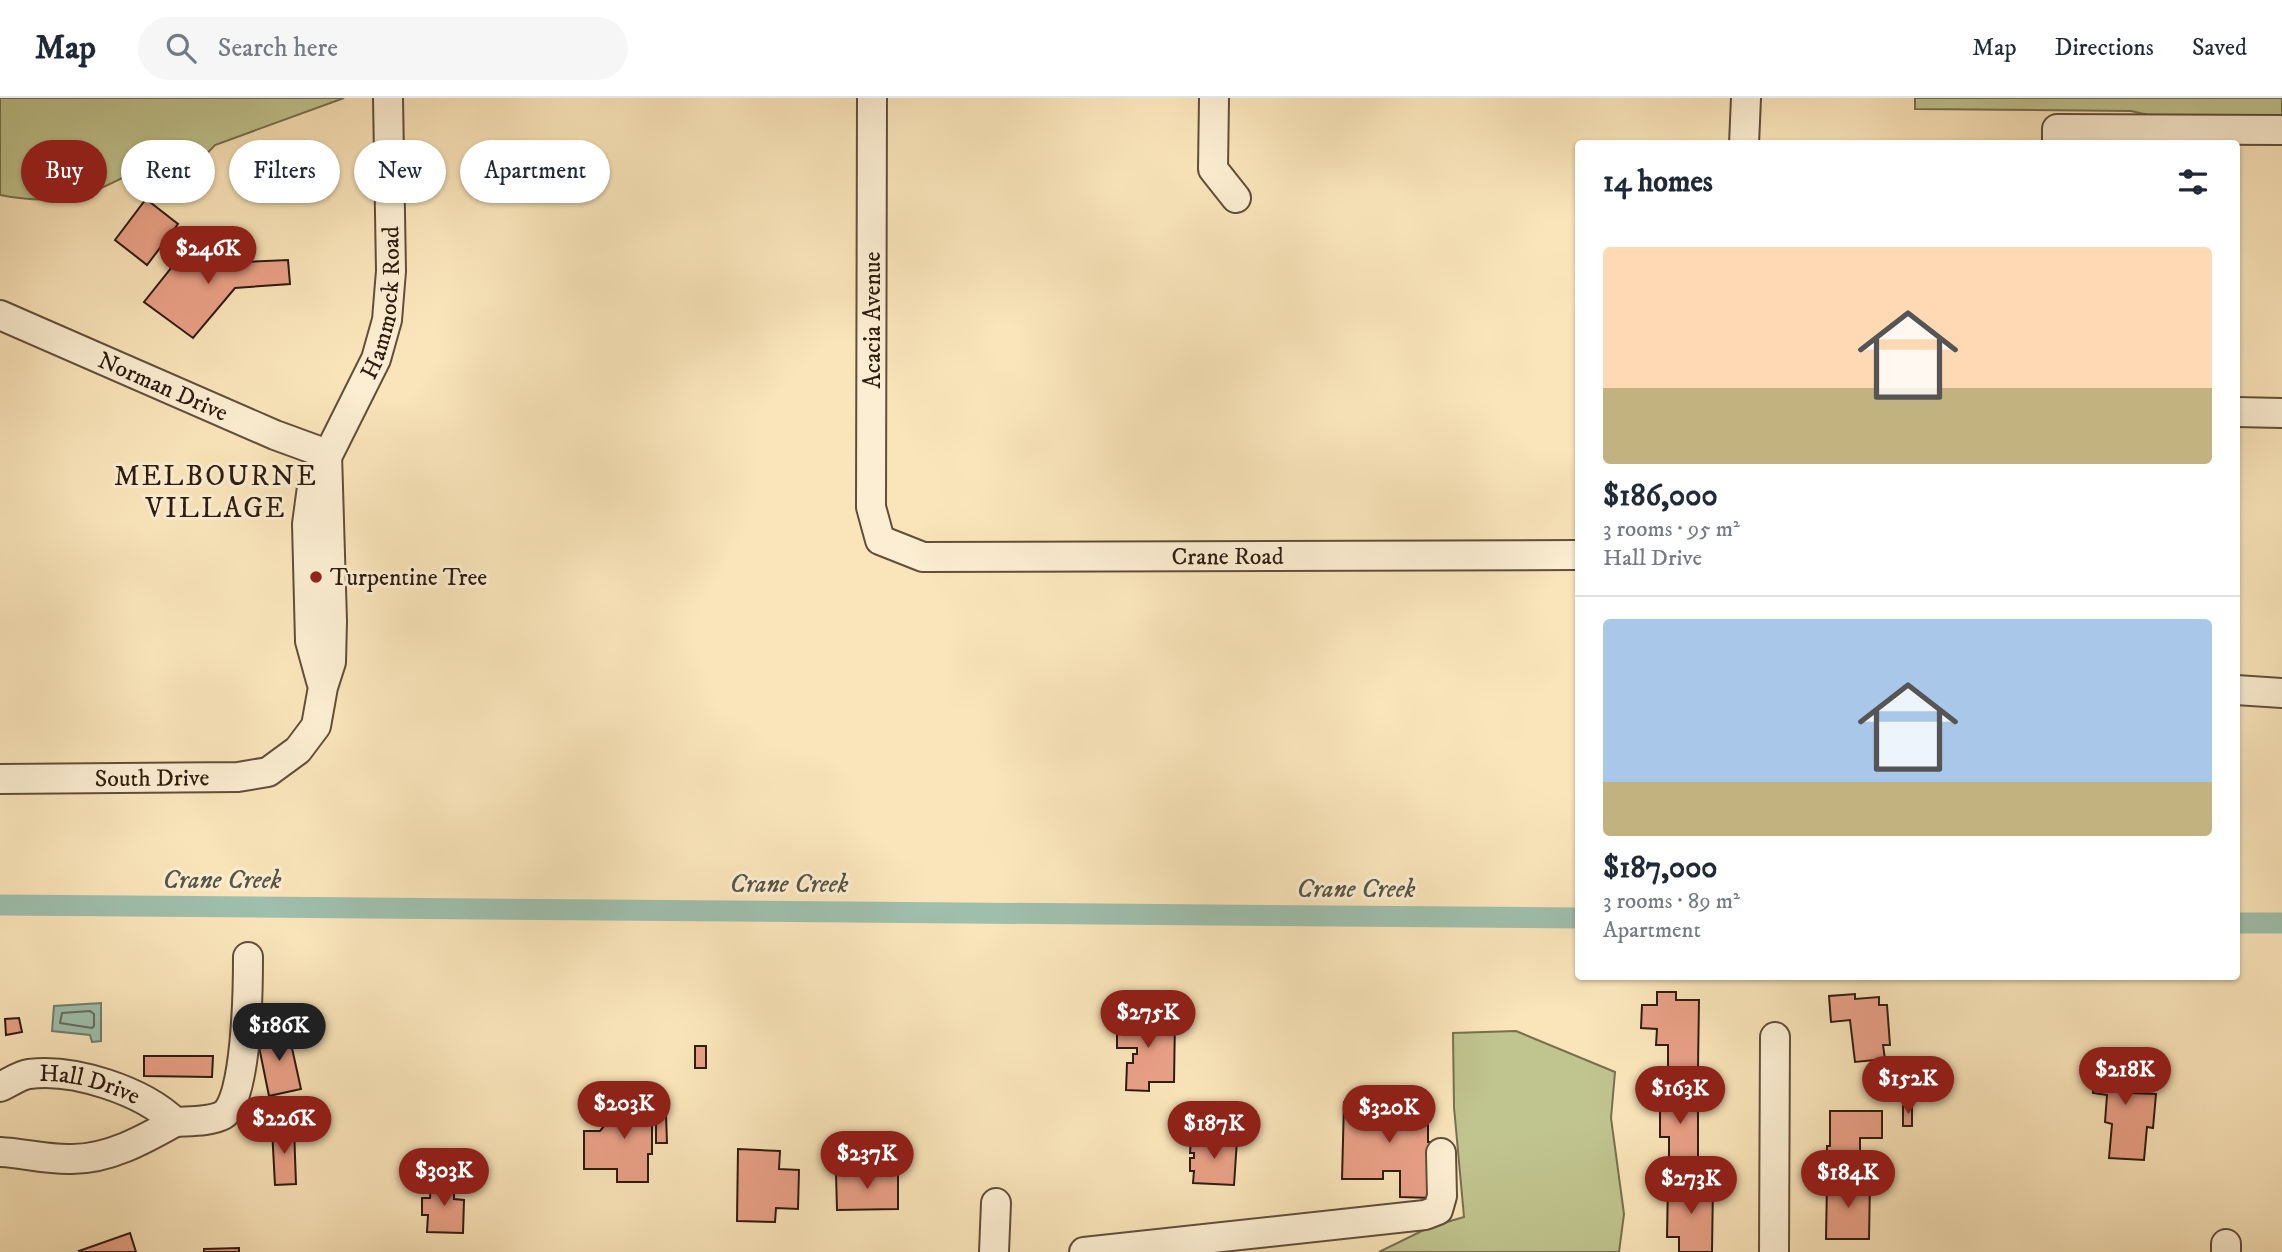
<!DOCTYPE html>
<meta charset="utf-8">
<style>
body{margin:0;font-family:"IM FELL DW Pica",serif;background:#f6f6f7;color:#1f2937;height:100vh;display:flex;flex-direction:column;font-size:26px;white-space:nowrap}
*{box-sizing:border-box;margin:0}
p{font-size:23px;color:#747a83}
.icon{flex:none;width:38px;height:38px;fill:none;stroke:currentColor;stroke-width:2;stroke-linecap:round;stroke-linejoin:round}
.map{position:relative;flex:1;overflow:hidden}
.panel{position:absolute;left:1575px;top:42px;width:665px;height:840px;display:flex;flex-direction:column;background:#fff;border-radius:7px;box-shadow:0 2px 5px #0004}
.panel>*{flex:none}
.top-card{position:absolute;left:21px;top:42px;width:665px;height:63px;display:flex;gap:14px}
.price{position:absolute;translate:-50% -60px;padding:0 16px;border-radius:24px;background:#8f2418;color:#fff;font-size:23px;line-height:46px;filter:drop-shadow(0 2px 4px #0008)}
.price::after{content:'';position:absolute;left:50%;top:42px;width:21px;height:16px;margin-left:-10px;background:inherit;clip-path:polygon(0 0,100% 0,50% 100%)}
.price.on{background:#222;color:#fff}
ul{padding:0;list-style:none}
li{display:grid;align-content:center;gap:14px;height:371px;padding:0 28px}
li+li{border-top:2px solid #e0e1e3}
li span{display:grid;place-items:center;height:217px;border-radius:7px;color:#555}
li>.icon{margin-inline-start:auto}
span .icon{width:126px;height:126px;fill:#fffc;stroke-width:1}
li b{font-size:30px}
h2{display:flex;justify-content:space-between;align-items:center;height:84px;padding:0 28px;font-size:30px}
.pill{padding:0 24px;border-radius:32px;background:#fff;box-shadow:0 2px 5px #0004;font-size:24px;line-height:63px}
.pill.on{background:#8f2418;color:#fff}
header{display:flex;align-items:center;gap:42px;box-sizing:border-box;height:98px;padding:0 35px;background:#fff;border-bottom:2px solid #e0e1e3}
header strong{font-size:33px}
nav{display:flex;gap:38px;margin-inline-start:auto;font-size:24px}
.search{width:490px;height:63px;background:#f6f6f7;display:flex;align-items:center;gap:18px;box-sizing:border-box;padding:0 24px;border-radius:38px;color:#747a83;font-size:26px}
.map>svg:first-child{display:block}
</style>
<header>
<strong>Map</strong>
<div class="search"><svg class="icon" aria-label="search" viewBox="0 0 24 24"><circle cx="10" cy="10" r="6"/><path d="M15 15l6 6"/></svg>Search here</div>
<nav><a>Map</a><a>Directions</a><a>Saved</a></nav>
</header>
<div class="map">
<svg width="2282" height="1154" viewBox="0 0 2282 1154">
<rect width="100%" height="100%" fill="#fae5ba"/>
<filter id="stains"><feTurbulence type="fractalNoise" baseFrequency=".00286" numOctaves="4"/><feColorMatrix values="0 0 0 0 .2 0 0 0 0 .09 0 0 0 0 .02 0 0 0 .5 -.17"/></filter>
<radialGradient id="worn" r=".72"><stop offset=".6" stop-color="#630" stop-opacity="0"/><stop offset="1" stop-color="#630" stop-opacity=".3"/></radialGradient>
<path fill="#c0c48e" stroke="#777050" stroke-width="2" d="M0 0H344L215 47 180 84 150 66C131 75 111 87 91 94 61 104 30 103 0 97Z
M1915 0H2282V20L2157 19 2131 13 1915 11Z
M1516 933 1615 974 1611 1020 1624 1116 1619 1154H1379L1430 1129 1464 1119 1454 1009 1453 935Z"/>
<path fill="#9fbfad" stroke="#727e6f" stroke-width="2" d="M101 905V943L92 944 90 937 52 933 54 908Z"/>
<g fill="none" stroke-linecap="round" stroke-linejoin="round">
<path stroke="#666e5f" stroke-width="2" d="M90 913 94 916V928L92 930 60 925 62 915Z"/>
<path stroke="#9fbfad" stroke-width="21" d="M0 807 1578 820
M2236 825H2282"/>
</g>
<path fill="#eaa187" stroke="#2e1c11" stroke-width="2" d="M146 101 178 126 147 167 115 142Z
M195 140 224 165 288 162 290 186 235 190 193 240 144 204Z
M1657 894H1676V902H1699L1698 970H1668V947H1656L1657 931 1641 930 1642 907H1657Z
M1855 896V901L1879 899V907H1887L1890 947H1883L1885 961 1855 964 1850 922 1831 924 1829 898Z
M1117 919 1175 920 1174 984H1149V993L1126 992 1127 965H1133V956H1137V950H1117Z
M19 920 22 934 6 937 5 921Z
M288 932 301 991 269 998 257 939Z
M695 948H706V970H695Z
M2105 950 2127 952 2126 966H2133L2131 995 2156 996 2153 1030 2147 1029 2144 1062 2109 1060 2112 1026 2105 1024 2107 997 2093 995 2094 979 2103 980Z
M144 958H213L212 979 144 978Z
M620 996H652V1056H648V1084H617V1071H584V1033H600L610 1021H620Z
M1660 997H1698V1062H1669V1039H1660Z
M1344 1004 1428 1006V1044H1433L1432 1100 1400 1099V1073H1383V1081H1342Z
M1903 1008H1912V1028H1903Z
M1830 1013H1882V1040H1860V1061H1827V1048H1830Z
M656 1016H666L667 1045H656Z
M294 1030 296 1086 275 1087 272 1031Z
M1191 1040 1237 1042 1234 1087 1193 1085 1194 1073H1190V1060H1194V1055H1190Z
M738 1051 780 1053 779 1071 799 1072 798 1111 776 1110 775 1124 737 1123Z
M898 1074V1111L837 1112 836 1075Z
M431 1081 454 1082V1101L464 1102 463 1135 427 1134 428 1117H422V1100H430Z
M1827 1083 1870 1084 1869 1141H1826Z
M1668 1084 1713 1085 1712 1154H1679V1139H1667Z
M130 1135 136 1154H80L79 1153Z
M239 1150V1154H204V1151Z"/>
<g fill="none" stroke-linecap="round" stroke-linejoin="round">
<defs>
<g id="minor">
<path id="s1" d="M872 0 871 409 880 442 923 459 1578 457"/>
<path d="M1214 0 1213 71 1236 100"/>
<path d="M1744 46 1746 0"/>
<path d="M2057 46V31L2282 32"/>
<path id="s2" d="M0 217 275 337 327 356"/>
<path d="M2236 314 2282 315"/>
<path id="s3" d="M321 583 310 543 307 426 312 389 376 261 387 222 391 173 388 0"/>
<path d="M2236 592 2282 595"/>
<path id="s4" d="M0 681 238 679 268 674 298 652 316 628 323 589 331 564 332 523 327 356"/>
<path id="s5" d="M0 989C9 985 20 977 29 976 74 970 143 993 175 1024 143 1042 109 1061 72 1061 48 1062 23 1055 0 1054"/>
<path d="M175 1024C189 1023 210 1024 223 1017 247 1004 248 887 248 859"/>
<path d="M2226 1146V1154"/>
<path d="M994 1154 996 1105"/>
<path d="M1084 1154 1425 1117 1438 1112 1442 1098 1441 1055"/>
<path d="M1774 1154 1775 939"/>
</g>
</defs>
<use href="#minor" stroke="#614e3b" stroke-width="32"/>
<use href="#minor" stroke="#fceed2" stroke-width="28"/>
</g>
<circle fill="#8f2418" stroke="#fceed2" stroke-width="2.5" cx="316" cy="479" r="7"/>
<g text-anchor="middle" stroke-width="6" stroke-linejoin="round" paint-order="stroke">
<g font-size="24" fill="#2e1c11" stroke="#fceed2">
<text dy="8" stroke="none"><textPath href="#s3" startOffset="396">Hammock Road</textPath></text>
<text transform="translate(872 222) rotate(-90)" y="8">Acacia Avenue</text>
<text dy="8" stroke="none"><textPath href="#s2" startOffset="178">Norman Drive</textPath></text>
<text dy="8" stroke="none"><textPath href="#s1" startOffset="794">Crane Road</textPath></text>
<text dy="8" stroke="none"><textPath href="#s4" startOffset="152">South Drive</textPath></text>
<text dy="8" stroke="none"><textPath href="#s5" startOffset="94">Hall Drive</textPath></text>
</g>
<g font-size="24" fill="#2e1c11" stroke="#fceed2" text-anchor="start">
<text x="330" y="487">Turpentine Tree</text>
</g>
<g font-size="26" font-style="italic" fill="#565548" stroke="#fceed2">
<text x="222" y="790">Crane Creek</text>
<text x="789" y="794">Crane Creek</text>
<text x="1356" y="799">Crane Creek</text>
</g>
<g font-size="28" letter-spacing="2" fill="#2e1c11" stroke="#fceed2">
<text x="216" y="387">MELBOURNE<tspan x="216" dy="32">VILLAGE</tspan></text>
</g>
</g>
<rect width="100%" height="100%" filter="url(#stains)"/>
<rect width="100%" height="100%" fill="url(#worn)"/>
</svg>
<b class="price" style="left:208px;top:188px">$246K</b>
<b class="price" style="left:1148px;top:952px">$275K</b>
<b class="price on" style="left:279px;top:965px">$186K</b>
<b class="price" style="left:2125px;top:1009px">$218K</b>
<b class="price" style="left:1908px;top:1018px">$152K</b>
<b class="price" style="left:1680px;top:1028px">$163K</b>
<b class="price" style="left:624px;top:1043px">$203K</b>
<b class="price" style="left:1389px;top:1047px">$320K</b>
<b class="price" style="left:284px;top:1058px">$226K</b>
<b class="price" style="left:1214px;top:1063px">$187K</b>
<b class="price" style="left:867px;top:1093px">$237K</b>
<b class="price" style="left:444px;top:1110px">$303K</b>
<b class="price" style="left:1848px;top:1112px">$184K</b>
<b class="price" style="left:1691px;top:1118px">$273K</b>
<div class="top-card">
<a class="pill on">Buy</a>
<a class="pill">Rent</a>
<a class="pill">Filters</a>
<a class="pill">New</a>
<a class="pill">Apartment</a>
</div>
<section class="panel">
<h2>14 homes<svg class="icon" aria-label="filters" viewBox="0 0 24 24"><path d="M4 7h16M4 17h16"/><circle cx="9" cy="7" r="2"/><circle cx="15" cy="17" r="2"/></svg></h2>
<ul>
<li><span style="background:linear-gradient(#ffd9b3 65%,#c2b280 0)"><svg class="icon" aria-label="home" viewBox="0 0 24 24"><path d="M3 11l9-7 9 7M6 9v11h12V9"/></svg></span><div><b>$186,000</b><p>3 rooms · 95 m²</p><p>Hall Drive</p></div></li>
<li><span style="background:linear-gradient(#a9c7e8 75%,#c2b280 0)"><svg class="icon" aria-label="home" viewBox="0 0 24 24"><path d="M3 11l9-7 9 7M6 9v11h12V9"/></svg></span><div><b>$187,000</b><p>3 rooms · 89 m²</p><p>Apartment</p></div></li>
</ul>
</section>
</div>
